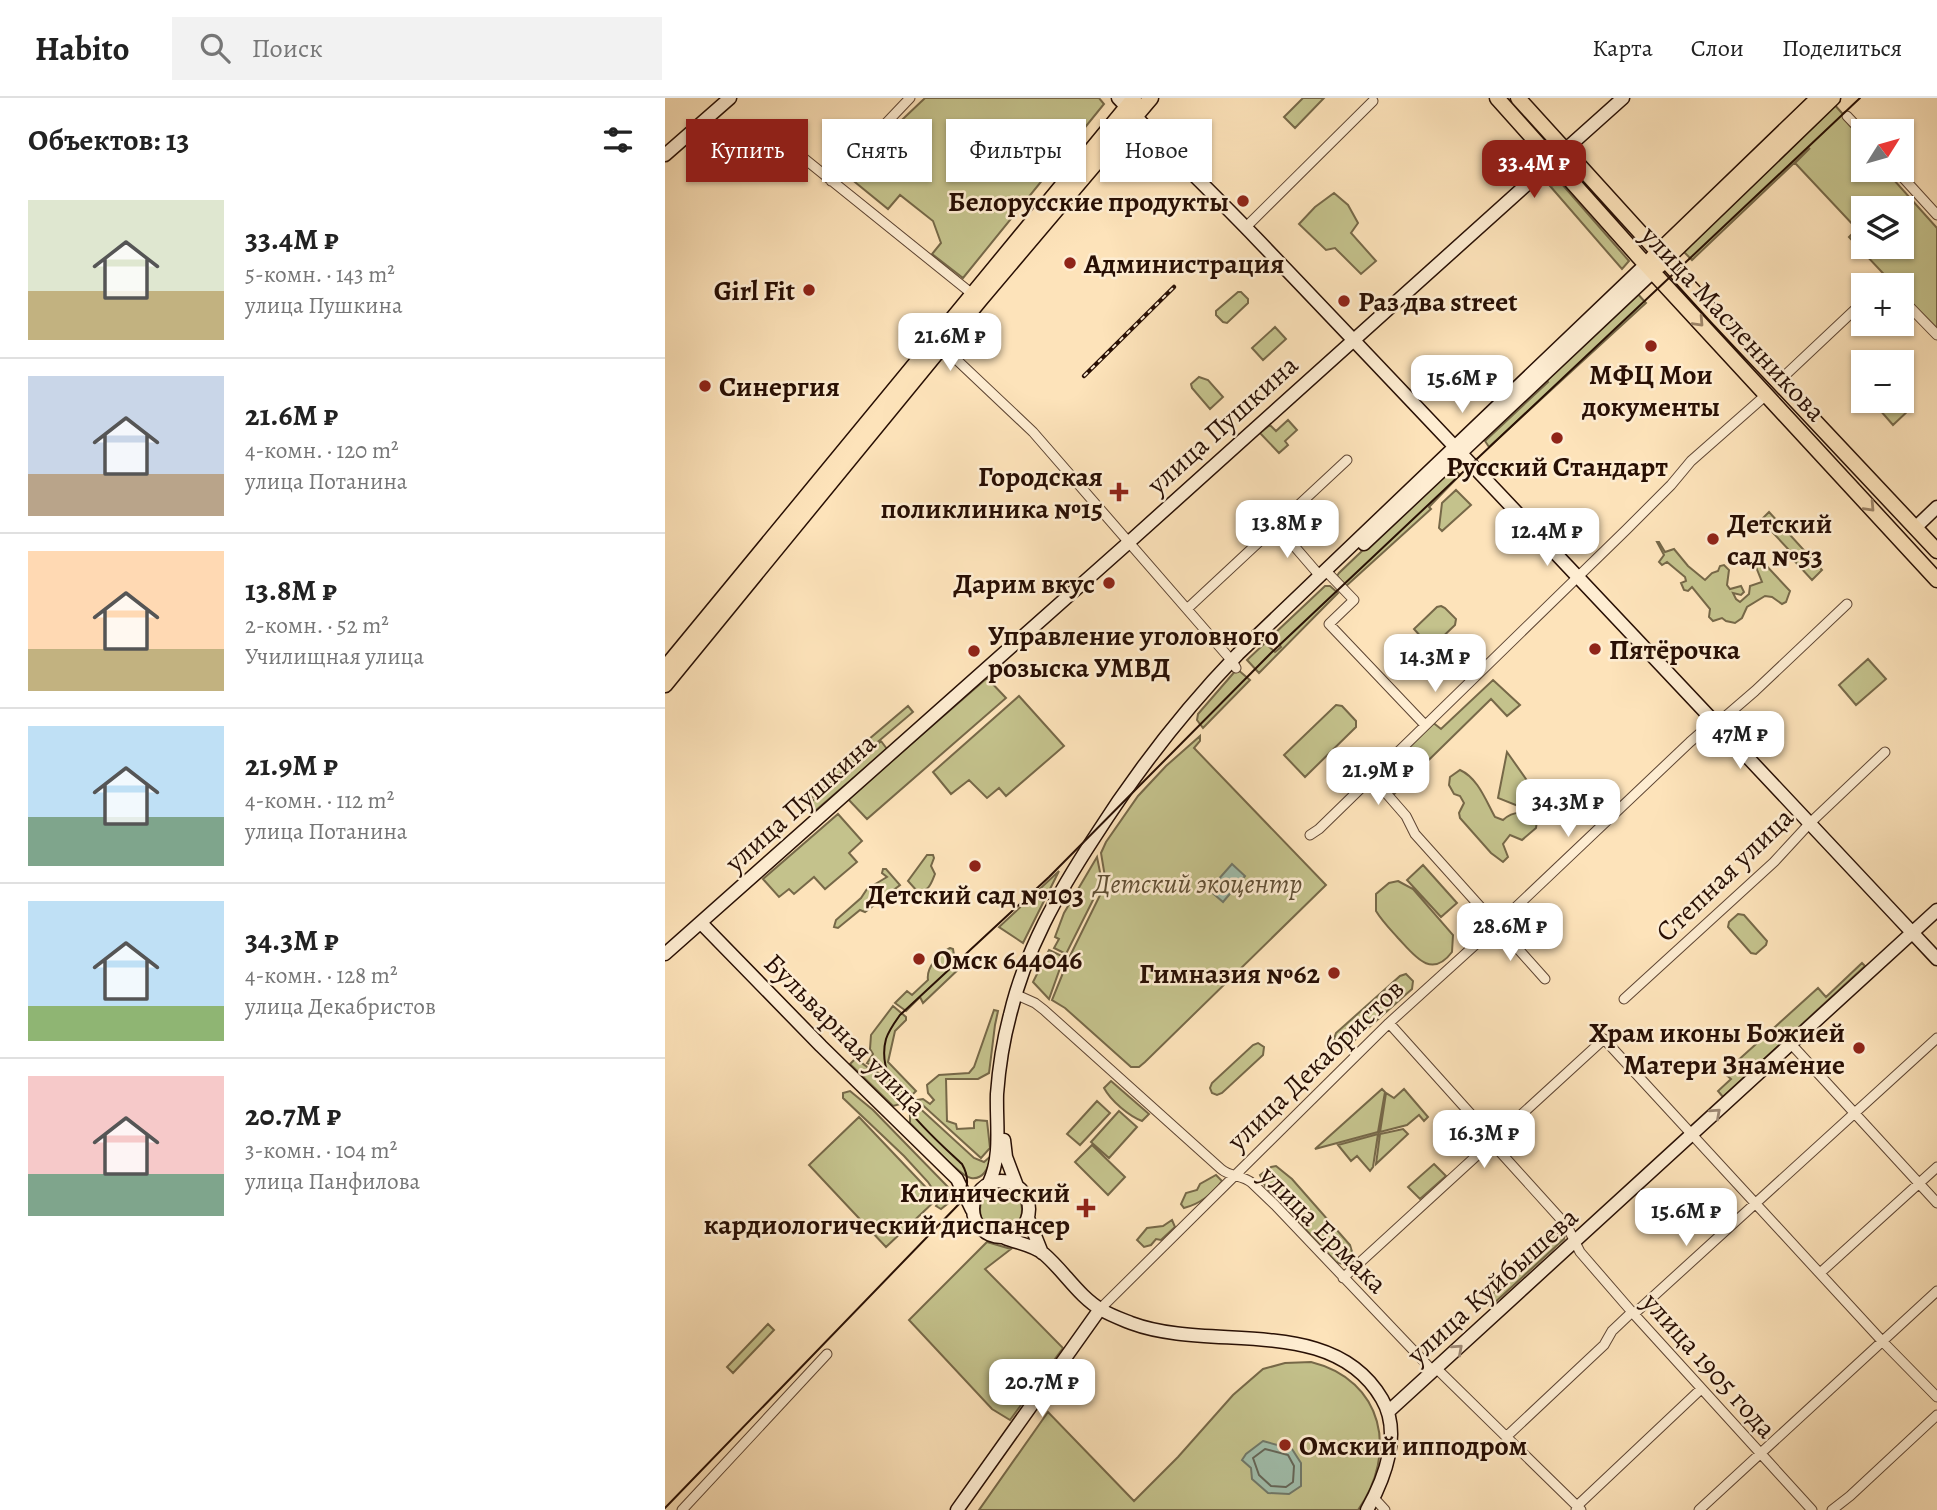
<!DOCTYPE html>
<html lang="ru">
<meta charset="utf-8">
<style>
body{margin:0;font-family:Alegreya,serif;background:#f2f2f2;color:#222;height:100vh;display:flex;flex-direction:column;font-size:26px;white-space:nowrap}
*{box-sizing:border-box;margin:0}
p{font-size:23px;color:#767676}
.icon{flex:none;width:38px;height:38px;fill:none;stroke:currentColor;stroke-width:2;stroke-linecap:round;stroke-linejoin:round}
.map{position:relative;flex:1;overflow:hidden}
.details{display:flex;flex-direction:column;background:#fff;width:665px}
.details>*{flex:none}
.hud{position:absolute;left:21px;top:21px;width:665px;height:63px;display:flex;gap:14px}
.needle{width:46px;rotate:53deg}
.buttons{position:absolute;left:1186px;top:21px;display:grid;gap:14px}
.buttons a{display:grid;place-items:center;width:63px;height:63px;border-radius:0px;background:#fff;box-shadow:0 2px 5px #0004;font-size:35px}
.price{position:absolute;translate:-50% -60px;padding:0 16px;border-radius:14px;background:#fff;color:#222;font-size:23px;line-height:46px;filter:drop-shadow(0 2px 4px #0008)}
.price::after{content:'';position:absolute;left:50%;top:42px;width:21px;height:16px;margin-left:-10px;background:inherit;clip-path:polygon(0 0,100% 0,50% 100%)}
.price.current{background:#8f2418;color:#fff}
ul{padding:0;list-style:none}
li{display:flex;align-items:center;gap:21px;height:175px;padding:0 28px}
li+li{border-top:2px solid #e0e0e0}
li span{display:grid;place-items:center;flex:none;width:196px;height:140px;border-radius:0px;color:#555}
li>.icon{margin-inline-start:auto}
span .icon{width:84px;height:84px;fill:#fffc;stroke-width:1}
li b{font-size:30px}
h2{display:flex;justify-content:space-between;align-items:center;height:84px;padding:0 28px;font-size:30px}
.chip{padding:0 24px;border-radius:0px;background:#fff;box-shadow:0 2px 5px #0004;font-size:24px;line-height:63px}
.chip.current{background:#8f2418;color:#fff}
header{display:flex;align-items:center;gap:42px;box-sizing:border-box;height:98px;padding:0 35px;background:#fff;border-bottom:2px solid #e0e0e0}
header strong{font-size:33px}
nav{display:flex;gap:38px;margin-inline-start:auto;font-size:24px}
.search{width:490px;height:63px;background:#f2f2f2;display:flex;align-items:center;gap:18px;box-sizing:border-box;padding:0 24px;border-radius:0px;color:#767676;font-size:26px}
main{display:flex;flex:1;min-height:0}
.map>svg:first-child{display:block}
</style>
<header>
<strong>Habito</strong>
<div class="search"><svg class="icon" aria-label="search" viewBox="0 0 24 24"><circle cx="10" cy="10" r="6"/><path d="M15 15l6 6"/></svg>Поиск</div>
<nav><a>Карта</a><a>Слои</a><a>Поделиться</a></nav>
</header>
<main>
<section class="details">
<h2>Объектов: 13<svg class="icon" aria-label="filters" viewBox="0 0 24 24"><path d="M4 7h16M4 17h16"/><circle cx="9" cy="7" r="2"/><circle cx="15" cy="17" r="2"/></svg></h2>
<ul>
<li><span style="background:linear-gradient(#dfe7d0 65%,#c2b280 0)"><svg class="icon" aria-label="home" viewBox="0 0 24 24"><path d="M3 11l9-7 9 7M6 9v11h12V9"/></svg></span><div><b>33.4M ₽</b><p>5-комн. · 143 m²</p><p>улица Пушкина</p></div></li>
<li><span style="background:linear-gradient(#c9d6e8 70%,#b9a48a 0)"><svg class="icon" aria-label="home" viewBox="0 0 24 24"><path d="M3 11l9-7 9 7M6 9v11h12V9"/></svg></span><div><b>21.6M ₽</b><p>4-комн. · 120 m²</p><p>улица Потанина</p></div></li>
<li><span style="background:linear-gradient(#ffd9b3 70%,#c2b280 0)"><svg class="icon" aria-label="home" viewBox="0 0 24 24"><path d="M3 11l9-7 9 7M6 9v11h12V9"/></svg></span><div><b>13.8M ₽</b><p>2-комн. · 52 m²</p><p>Училищная улица</p></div></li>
<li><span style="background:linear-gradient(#bfe0f5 65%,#7fa58c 0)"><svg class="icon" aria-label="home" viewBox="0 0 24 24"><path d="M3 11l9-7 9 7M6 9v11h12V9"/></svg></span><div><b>21.9M ₽</b><p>4-комн. · 112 m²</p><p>улица Потанина</p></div></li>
<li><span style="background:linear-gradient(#bfe0f5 75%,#8fb573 0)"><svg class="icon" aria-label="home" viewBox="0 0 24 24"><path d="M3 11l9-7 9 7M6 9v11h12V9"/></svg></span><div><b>34.3M ₽</b><p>4-комн. · 128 m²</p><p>улица Декабристов</p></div></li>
<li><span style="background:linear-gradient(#f6c9c9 70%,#7fa58c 0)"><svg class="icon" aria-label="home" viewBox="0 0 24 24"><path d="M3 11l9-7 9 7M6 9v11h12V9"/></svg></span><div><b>20.7M ₽</b><p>3-комн. · 104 m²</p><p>улица Панфилова</p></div></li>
</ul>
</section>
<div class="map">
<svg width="1272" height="1412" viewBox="0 0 1272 1412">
<rect width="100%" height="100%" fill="#fde3ba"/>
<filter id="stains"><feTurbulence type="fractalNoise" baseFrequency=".00286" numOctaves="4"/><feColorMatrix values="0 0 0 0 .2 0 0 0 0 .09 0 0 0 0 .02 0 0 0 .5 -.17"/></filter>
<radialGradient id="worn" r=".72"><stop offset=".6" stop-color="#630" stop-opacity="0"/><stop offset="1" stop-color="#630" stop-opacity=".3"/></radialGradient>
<path fill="#c4c28c" stroke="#766848" stroke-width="2" fill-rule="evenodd" d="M260 0H434L439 6 298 180 267 156 276 145 268 123 235 97 223 111 180 76Z
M638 0H659L630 30 619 19Z
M1168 5 1199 40V72H1220L1272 130V234L1237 196V187H1229L1184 139 1192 131 1130 65 1145 50 1027 162 1019 154ZM1199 110H1237V149H1199Z
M896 85 964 163 957 171 885 88Z
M669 95 683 107 693 125 686 135 711 163 696 176 670 150 661 152 634 126 650 109Z
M573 194H576L583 201V205L562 225 558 224 551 217V213Z
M971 194 981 205 824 349 820 343 883 284 882 282Z
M610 229 621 241 598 262 587 250Z
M534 279 543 282 558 299 545 311 527 290 526 286Z
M1207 303H1237L1244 312 1228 327Z
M623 322 632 332 620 343 623 347 614 355 595 335 605 327 611 333Z
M786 368 795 377 764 409 766 411 680 489 672 478 674 475Z
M791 392 806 407 777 433 774 430 777 405Z
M1104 414 1157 472 1147 482 1123 456 1125 453 1096 422Z
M992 444H994L1000 454 1009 451 1023 468 1040 482 1047 475 1053 473 1055 468 1059 467 1064 472 1062 487 1065 491 1076 488 1079 494 1076 497 1068 495 1071 501 1075 504 1084 496 1085 488 1097 484 1089 464 1092 462H1096L1125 493 1121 504 1117 506 1107 499 1100 498 1082 509 1077 520 1070 525 1061 523 1057 520 1048 523 1044 519 1045 511 1027 489 1023 493 1019 492 1016 485 1021 483 1020 479 1002 464 997 467 994 464 999 457Z
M660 488H665L673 495 594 575 582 562 600 545 610 554 616 549 608 537Z
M776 508 780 510 791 521 790 527 766 550 749 531 772 509Z
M1203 561 1221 581 1191 607 1174 587Z
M572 571 585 582 538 630 532 622 533 616Z
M322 580 341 600 202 721 183 701Z
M828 582 855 607 842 618 826 601 726 699 708 679 766 623 776 631Z
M354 598 399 648 341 698 334 690 322 700 304 682 286 696 268 674Z
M671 607 677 608 691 623V629L640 679 619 657Z
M243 608 248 614 142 704 137 698Z
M535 638V643L529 650 661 787 480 964 474 969H466L400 910 387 902 404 860 441 785 436 755 441 744 473 698 501 668Z
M216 643 222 651 150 713 144 706Z
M842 654 875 701 863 712 833 700Z
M795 672C813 680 821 703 830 719L838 722C849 712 861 713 872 723L871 730 857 742 845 737 838 746 843 759 838 764 826 755 795 720 794 715 799 705 795 698 789 696 784 687 785 679Z
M173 716 197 743 184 755 192 764 160 791 149 779 129 796 124 791 114 799 98 781Z
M262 757H268L269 760 266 768 270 776C266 786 264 794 252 793L243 783Z
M432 759 437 784 401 856 389 850 394 841 390 839 399 815Z
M758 767 792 805 776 819 742 782Z
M218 771H221L235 787 200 814 195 812 173 830 169 829 171 822 196 800 202 791 222 779 217 775Z
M394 773 358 845 334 829Z
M733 783 748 791 788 837 787 854C766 882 749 857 733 840 725 831 717 823 711 813V796L724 785Z
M1073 816 1079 817 1102 843 1101 847 1091 856 1086 855 1063 829 1064 824Z
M285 850 288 851 289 857 300 865 258 905 255 899 241 913 230 905 242 893 247 897 263 882C261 869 274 856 285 850Z
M384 852 399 859 384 901 368 884Z
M1197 865 1200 868 1058 999 1053 993 1066 981 1059 975 1153 890 1161 899Z
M741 876 748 883 747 891 683 948 677 950 669 941 671 935 735 878Z
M228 908 241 919V922L230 933 223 964 251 993 247 997 226 976 202 965 208 956 205 951 206 937Z
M329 912 333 913 330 927 324 975 313 981H281L282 1023 291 1026 292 1031 309 1030V1024L311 1022 322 1023 325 1050 316 1060 252 1002 258 1001 265 1006 269 1002 263 995 262 987 274 977 304 975 309 969Z
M593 945 599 949 598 957 557 995 552 997 547 995 545 990 547 985 588 947Z
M189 962H193L206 972 222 978 244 1000 239 1005 228 1008 185 966Z
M446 983 484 1016 477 1023C464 1018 446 1003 439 990Z
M717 991 720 994 713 1034 650 1051Z
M739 991 763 1019 759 1023 754 1017 742 1027 715 1034 721 995 729 1000Z
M185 993 208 1012 283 1089 286 1103 276 1111 271 1108 275 1102 263 1084 239 1058 178 1000V995Z
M432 1003 445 1015 415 1047 402 1036Z
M249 1005 309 1060 319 1064 326 1058C324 1068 319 1082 306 1080 295 1079 255 1035 245 1025V1016L243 1011Z
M454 1013 472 1029 444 1060 426 1044Z
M194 1019 272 1101 221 1149 144 1067Z
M738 1031 743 1036 711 1066 715 1036Z
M713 1036 708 1069 705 1073 692 1058 686 1063 673 1047Z
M427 1047 460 1079 443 1097 410 1064Z
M769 1066 781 1078 755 1101 743 1089Z
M611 1068 627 1081 685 1147 688 1157 687 1165 681 1167 671 1164 600 1088 595 1077 606 1069Z
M551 1077 557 1083C547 1097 534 1106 519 1110L516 1106 521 1095 532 1092 535 1086Z
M315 1112a21 21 0 1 1 42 0a21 21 0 1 1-42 0Z
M507 1122 510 1129 496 1142 491 1141 486 1147 479 1149 472 1142 482 1130 498 1128Z
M896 1133 900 1136 899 1141 826 1208 821 1207V1202Z
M322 1144 346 1151 320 1171 398 1250 345 1322 327 1311 244 1222Z
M103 1226 109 1232 68 1275 62 1269Z
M646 1264C719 1282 733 1355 693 1412H314L383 1314 469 1403 513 1359 568 1297 598 1271 620 1265Z"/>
<path fill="#a0beac" stroke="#707869" stroke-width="2" d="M567 766 580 778 558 804 544 792Z
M598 1343 627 1351 636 1365V1388L624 1396 603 1395 587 1381 586 1370 577 1362 581 1356Z"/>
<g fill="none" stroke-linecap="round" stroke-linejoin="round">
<path stroke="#646658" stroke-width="2" d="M600 1351 623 1357 629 1368 628 1384 621 1389 606 1388 594 1377 588 1360Z"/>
<defs>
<path id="street" d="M1182 18 1199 36
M136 58 311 199
M1231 72 1272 117
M166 83 245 0
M581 129 708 3
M1216 187 1220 183 1224 187
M1237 201 1272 237
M276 247 368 334 567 563 571 570
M1113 284 1199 203
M611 427 655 478
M660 472 689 502 664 526 760 627
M522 511 682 362
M707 679 741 718 750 736 880 881
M645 737 654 731 961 432 1006 387 1026 363 1101 297
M350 896 370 905 379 912 556 1071C565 1079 578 1077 587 1085L610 1107 768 1273
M959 901 1109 764 1145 725 1220 654
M724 925 821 1033 827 1045 902 1128 915 1154 967 1214 1147 1412
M1127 947 1272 1105
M1155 1175 1272 1069
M678 1180 939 941 1218 1244 1272 1299
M435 1211 724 925 831 828 1025 644 1040 631 1061 618 1090 593 1182 506
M969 1216 1272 940
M771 1270 916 1412
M841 1339 939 1247 947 1233 967 1214
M709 1400 720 1412
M17 1412 162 1256
M911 1412 912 1408 1036 1291
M1034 1412 1272 1193
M1167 1412 1185 1398 1272 1317"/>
<path id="secondary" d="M453 0C498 48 546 93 591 140 820 379 1046 620 1272 861
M901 51 958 0
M0 57 65 0
M1250 430 1272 409
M699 446 988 174
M36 825 156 948 292 1081 307 1112
M0 856 463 445 889 62
M339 1042 341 1059 352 1088
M308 1111a28 28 0 1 1 56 0a28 28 0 1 1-56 0Z
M324 1085C337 1057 331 1026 332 996 334 969 338 943 345 917 360 853 393 795 429 740 471 674 519 612 573 556L981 166
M363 1120 377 1155
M340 1140C352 1145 368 1147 379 1156 399 1173 414 1199 437 1212 445 1217 456 1221 466 1225 546 1255 667 1215 717 1301 737 1335 720 1380 702 1412
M724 1313 1272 812
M292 1412 435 1211"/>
<path id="primary" d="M832 0 973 158 1272 482
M853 0 1052 219 1272 453
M987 160 1153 0
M994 168 1168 0
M0 570 469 0
M0 587 315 202 486 0"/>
</defs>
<use href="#street" stroke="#5d4432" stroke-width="11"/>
<use href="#secondary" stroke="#280f04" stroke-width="15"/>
<use href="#primary" stroke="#280f04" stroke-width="17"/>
<use href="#street" stroke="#feedd2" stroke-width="9"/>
<use href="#secondary" stroke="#feedd2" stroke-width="12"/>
<use href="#primary" stroke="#fde3ba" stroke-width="14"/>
<path stroke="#280f04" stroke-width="2" d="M0 1410 295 1105C303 1091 305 1080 297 1066 266 1037 208 989 221 941 224 932 230 924 235 917L384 779 606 555 1195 0"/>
<defs>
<path id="rail" d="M419 278 509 189"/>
</defs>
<use href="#rail" stroke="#280f04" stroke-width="4.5"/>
<use href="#rail" stroke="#feedd2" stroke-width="2" stroke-dasharray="5" stroke-linecap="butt"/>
</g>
<defs><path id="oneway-chevron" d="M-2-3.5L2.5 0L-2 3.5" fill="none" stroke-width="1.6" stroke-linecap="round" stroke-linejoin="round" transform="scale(1.75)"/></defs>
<g stroke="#9d8468">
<use href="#oneway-chevron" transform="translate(1034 224) rotate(47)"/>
<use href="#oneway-chevron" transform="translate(1205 409) rotate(47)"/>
</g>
<g stroke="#9e8975">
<use href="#oneway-chevron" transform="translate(1051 1015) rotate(-42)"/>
<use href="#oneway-chevron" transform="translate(793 1251) rotate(-42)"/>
</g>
<g fill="#8f2418" stroke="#feedd2" stroke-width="2.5">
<circle cx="578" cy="103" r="7"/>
<circle cx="405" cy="165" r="7"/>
<circle cx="144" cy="192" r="7"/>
<circle cx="679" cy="203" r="7"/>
<circle cx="986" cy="248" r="7"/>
<circle cx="40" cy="288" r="7"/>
<circle cx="892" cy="340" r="7"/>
<path d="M450.5 383.5h7v7h7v7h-7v7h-7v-7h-7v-7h7z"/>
<circle cx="1048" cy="441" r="7"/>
<circle cx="444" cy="485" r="7"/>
<circle cx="930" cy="551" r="7"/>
<circle cx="309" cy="553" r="7"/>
<circle cx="310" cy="768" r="7"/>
<circle cx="254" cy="861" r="7"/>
<circle cx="669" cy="875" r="7"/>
<circle cx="1194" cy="950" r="7"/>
<path d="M417.5 1099.5h7v7h7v7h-7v7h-7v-7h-7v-7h7z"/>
<circle cx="620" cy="1347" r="7"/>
</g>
<g text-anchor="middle" stroke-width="5" stroke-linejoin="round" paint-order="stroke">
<g font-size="28" font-weight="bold" fill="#280f04" stroke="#feedd2" text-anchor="start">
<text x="564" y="113" text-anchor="end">Белорусские продукты</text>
<text x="419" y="175">Администрация</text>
<text x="130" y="202" text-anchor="end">Girl Fit</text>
<text x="693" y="213">Раз два street</text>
<text x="986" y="286" text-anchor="middle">МФЦ Мои<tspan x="986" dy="32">документы</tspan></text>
<text x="54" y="298">Синергия</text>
<text x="892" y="378" text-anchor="middle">Русский Стандарт</text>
<text x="438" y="388" text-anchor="end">Городская<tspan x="438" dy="32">поликлиника №15</tspan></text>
<text x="1062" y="435">Детский<tspan x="1062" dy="32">сад №53</tspan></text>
<text x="430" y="495" text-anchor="end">Дарим вкус</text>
<text x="323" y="547">Управление уголовного<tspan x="323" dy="32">розыска УМВД</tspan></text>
<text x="944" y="561">Пятёрочка</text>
<text x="310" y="806" text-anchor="middle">Детский сад №103</text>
<text x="268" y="871">Омск 644046</text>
<text x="655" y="885" text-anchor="end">Гимназия №62</text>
<text x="1180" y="944" text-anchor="end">Храм иконы Божией<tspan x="1180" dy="32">Матери Знамение</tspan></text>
<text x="405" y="1104" text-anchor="end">Клинический<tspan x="405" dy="32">кардиологический диспансер</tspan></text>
<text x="634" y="1357">Омский ипподром</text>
</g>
<g font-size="28" fill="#280f04" stroke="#feedd2">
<text transform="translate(1069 225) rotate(47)" y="10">улица Масленникова</text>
<text transform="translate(557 326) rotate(-42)" y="10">улица Пушкина</text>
<text transform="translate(135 704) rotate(-42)" y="10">улица Пушкина</text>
<text transform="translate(1059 776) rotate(-44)" y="10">Степная улица</text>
<text transform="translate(181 936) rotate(45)" y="10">Бульварная улица</text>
<text transform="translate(650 966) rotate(-44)" y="10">улица Декабристов</text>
<text transform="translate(659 1131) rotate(45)" y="10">улица Ермака</text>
<text transform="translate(827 1187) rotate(-42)" y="10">улица Куйбышева</text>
<text transform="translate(1045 1267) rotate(48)" y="10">улица 1905 года</text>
</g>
<g font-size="28" font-style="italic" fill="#5f4e34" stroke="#feedd2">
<text x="533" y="795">Детский экоцентр</text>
</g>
</g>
<rect width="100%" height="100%" filter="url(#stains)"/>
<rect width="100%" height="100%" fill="url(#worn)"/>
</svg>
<div class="buttons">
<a><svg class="needle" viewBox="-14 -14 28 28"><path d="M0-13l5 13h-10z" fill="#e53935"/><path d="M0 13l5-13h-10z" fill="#767676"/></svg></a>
<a><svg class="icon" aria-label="layers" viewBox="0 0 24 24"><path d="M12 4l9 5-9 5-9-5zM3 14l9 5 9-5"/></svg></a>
<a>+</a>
<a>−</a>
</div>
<b class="price current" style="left:869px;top:102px">33.4M ₽</b>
<b class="price" style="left:285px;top:275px">21.6M ₽</b>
<b class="price" style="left:797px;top:317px">15.6M ₽</b>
<b class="price" style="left:622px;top:462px">13.8M ₽</b>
<b class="price" style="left:882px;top:470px">12.4M ₽</b>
<b class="price" style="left:770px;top:596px">14.3M ₽</b>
<b class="price" style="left:1075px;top:673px">47M ₽</b>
<b class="price" style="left:713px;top:709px">21.9M ₽</b>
<b class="price" style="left:903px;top:741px">34.3M ₽</b>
<b class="price" style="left:845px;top:865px">28.6M ₽</b>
<b class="price" style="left:819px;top:1072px">16.3M ₽</b>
<b class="price" style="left:1021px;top:1150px">15.6M ₽</b>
<b class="price" style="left:377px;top:1321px">20.7M ₽</b>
<div class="hud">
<a class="chip current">Купить</a>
<a class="chip">Снять</a>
<a class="chip">Фильтры</a>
<a class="chip">Новое</a>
</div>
</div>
</main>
